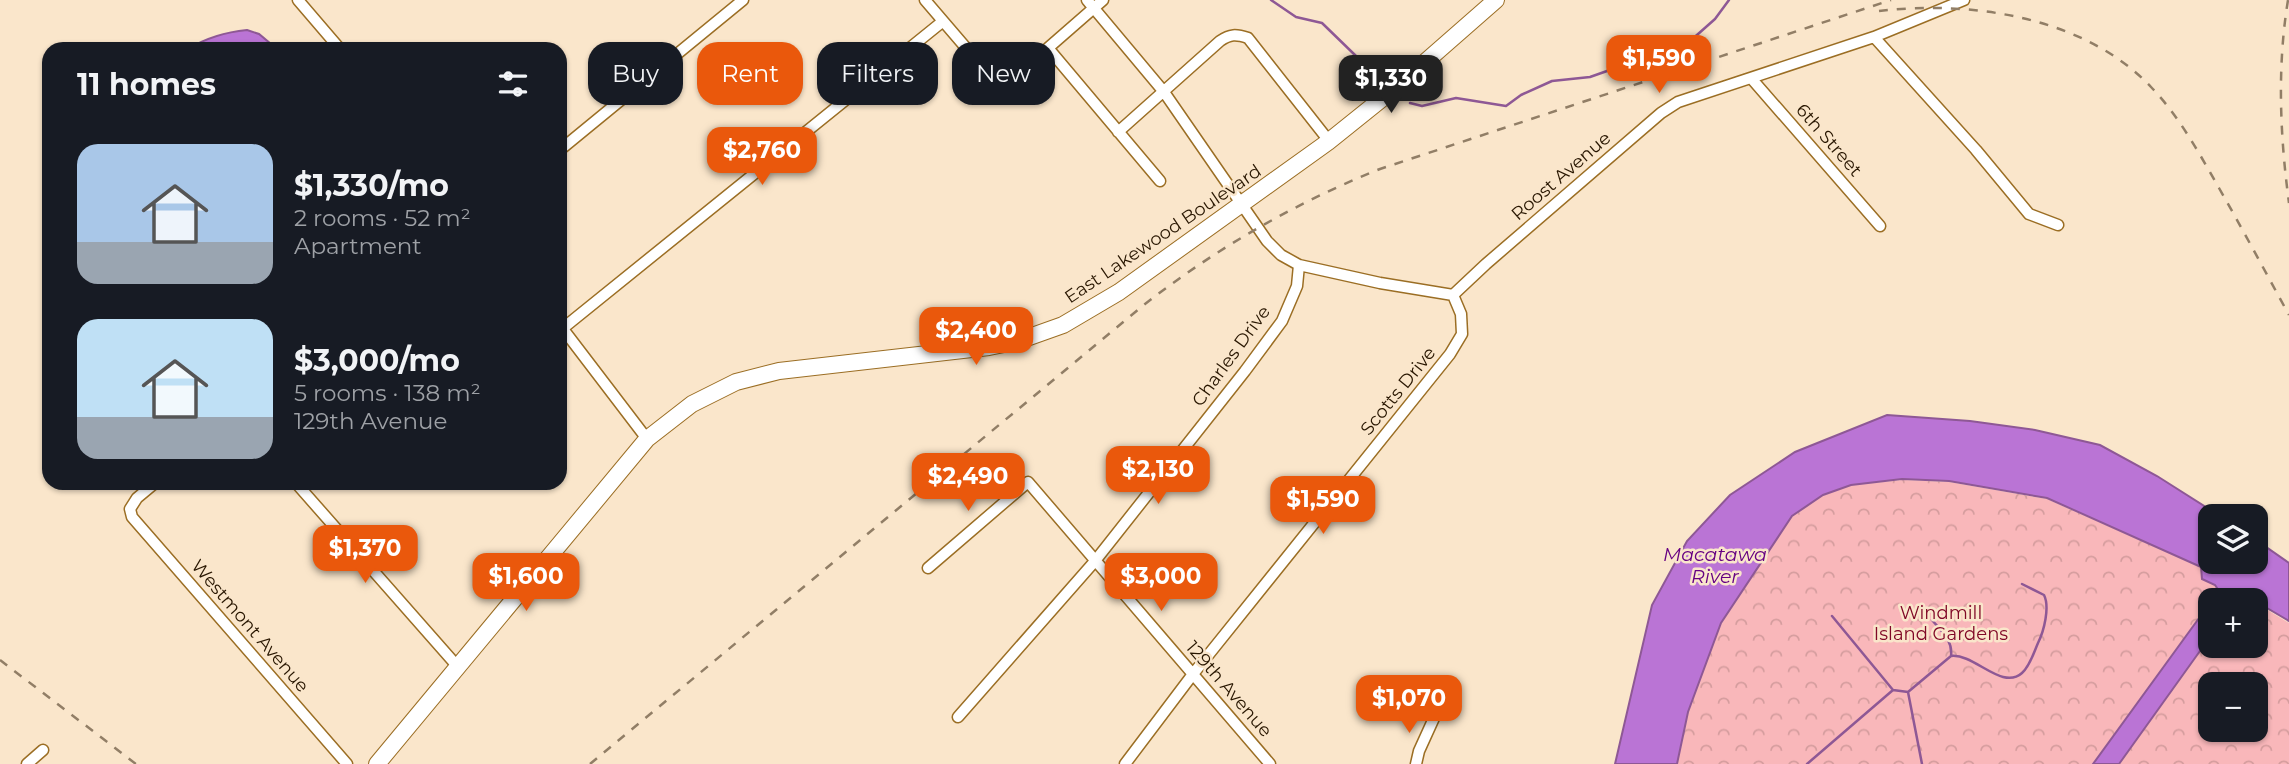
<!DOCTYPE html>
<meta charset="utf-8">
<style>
body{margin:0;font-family:Montserrat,sans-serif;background:#20242c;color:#f1f3f6;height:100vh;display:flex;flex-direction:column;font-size:26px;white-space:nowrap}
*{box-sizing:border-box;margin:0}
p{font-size:23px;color:#9ea1a6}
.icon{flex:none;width:38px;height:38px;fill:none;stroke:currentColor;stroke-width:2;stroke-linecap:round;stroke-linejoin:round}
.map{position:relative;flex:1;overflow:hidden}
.drawer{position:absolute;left:42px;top:42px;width:525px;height:448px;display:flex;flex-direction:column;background:#171b24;border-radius:21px;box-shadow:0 2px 5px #0004}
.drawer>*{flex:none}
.guide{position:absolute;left:588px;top:42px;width:665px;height:63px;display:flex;gap:14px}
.tools{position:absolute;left:2198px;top:504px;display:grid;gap:14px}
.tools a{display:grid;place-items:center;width:70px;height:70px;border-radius:14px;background:#171b24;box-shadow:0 2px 5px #0004;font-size:35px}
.price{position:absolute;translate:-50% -60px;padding:0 16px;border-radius:14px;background:#ea580c;color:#fff;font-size:23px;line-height:46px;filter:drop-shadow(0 2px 4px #0008)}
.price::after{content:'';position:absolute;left:50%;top:42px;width:21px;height:16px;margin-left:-10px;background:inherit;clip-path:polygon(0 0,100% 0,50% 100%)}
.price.on{background:#222;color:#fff}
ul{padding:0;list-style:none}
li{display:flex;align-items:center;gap:21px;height:175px;padding:0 35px}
li span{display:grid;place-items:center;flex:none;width:196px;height:140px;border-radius:21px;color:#555}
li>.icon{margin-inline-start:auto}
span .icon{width:84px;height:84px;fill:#fffc;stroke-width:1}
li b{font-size:30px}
h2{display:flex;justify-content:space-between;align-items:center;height:84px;padding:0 35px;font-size:30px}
.chip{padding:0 24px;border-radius:21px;background:#171b24;box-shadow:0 2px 5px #0004;font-size:24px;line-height:63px}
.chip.on{background:#ea580c;color:#fff}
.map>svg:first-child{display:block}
</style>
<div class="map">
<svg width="2289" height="764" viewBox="0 0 2289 764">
<defs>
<pattern id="park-crowns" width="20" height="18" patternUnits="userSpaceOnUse" patternTransform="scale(1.75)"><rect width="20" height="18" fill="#f9b7ba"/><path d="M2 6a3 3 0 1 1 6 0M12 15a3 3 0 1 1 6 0" fill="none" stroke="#d59d9e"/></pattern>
</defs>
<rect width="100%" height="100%" fill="#fae6cb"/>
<path fill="url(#park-crowns)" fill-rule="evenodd" d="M1903 480 1949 482 2047 499 2201 567 2251 600H2210V646H2256V603L2289 623V764H1677L1688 712 1721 623 1792 516 1822 496 1851 485ZM2210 684H2256V730H2210Z"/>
<path fill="#ba74d5" stroke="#8e5895" stroke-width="2" d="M247 30 259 34 277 49H188C206 38 226 32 247 30Z
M1887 415 1970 421 2035 430 2100 445 2157 476 2220 516H2210V562H2256V540L2289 563V621L2243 594 2238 600 2228 596 2225 600H2212L2219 591 2215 585 2202 579 2201 567 2047 498 1949 481 1902 479 1851 485 1823 495 1792 516 1721 623 1688 712 1677 764H1615L1652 605 1687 541 1730 495 1795 452Z
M2210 603V637L2119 764H2093Z"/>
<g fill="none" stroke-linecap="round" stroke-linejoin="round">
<path stroke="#8e5895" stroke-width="2.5" d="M1271 0 1296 17 1322 23 1356 56 1372 58 1381 69
M1410 103 1422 106 1456 98 1506 106 1521 95 1552 81 1590 77 1607 71 1650 48 1680 50 1715 19 1729 0
M1832 616 1893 690
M1932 620C1941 631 1953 640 1951 656
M1908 692 1951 656C1974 653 2002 691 2022 673 2030 666 2034 652 2038 643 2044 631 2050 607 2044 595L2022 584
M1807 764 1893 690 1908 692 1922 764"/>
<defs>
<path id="street" d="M298 0 340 49
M925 0 1003 91
M1087 0 1164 92 1267 241 1281 255 1299 265 1380 283 1453 295 1486 264 1661 113 1678 102 1874 37 1976 150 2029 214 2058 225
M1103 0 1048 48 1160 181
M1874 37 1964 0
M1751 78 1880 226
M1118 132 1220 41C1230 34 1236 34 1248 38L1329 141
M560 150 743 0
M560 325 647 439
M562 329 942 22
M155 483 137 498 130 509 132 517 347 764
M296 483 458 667
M928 568 1028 482 1270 764
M958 717 1095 561 1245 371 1282 321 1297 286 1299 265
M27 764 43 750
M1125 764 1193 674 1450 354 1462 334 1461 314 1453 295
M1416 764 1419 751 1434 718"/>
<path id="secondary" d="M377 764 647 439 692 404 736 382 779 371 989 347 1018 341 1063 325 1119 292 1328 142 1399 85 1496 0"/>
</defs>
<use href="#street" stroke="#9b6e24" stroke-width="13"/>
<use href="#secondary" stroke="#9b6e24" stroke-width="18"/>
<use href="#street" stroke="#fff" stroke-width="10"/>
<use href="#secondary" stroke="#fff" stroke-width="16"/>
<path stroke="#917e66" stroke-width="2.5" stroke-dasharray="9 9" stroke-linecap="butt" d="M2288 0C2277 67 2280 136 2289 203
M1879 11C1971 0 2085 17 2151 87 2179 116 2199 153 2219 188 2243 230 2266 273 2289 315
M0 660 136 764
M590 764 1145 304C1217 248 1295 203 1380 169L1891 0"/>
</g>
<g text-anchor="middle" stroke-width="5" stroke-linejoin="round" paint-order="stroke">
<g font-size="18" fill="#281600" stroke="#fae6cb">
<text transform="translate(1829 140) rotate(49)" y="6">6th Street</text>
<text transform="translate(1561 176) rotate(-41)" y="6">Roost Avenue</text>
<text transform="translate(1163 234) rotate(-34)" y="6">East Lakewood Boulevard</text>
<text transform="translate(1231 356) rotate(-54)" y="6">Charles Drive</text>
<text transform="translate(1398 391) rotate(-51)" y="6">Scotts Drive</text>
<text transform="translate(250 626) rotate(49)" y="6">Westmont Avenue</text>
<text transform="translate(1229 689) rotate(49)" y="6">129th Avenue</text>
</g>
<g font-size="18" fill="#800827" stroke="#fae6cb">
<text x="1941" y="619">Windmill<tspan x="1941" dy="21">Island Gardens</tspan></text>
</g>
<g font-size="19" font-style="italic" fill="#660182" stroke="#fae6cb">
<text x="1715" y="561">Macatawa<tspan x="1715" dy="22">River</tspan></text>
</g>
</g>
</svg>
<div class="tools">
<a><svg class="icon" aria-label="layers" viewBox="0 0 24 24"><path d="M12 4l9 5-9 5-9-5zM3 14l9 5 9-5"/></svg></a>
<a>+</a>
<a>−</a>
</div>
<b class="price" style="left:1659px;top:95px">$1,590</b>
<b class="price on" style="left:1391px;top:115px">$1,330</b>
<b class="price" style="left:762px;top:187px">$2,760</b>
<b class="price" style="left:976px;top:367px">$2,400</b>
<b class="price" style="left:1158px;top:506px">$2,130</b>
<b class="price" style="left:968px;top:513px">$2,490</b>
<b class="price" style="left:1323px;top:536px">$1,590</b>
<b class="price" style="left:365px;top:585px">$1,370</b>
<b class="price" style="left:526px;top:613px">$1,600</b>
<b class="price" style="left:1161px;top:613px">$3,000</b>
<b class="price" style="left:1409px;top:735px">$1,070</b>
<div class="guide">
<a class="chip">Buy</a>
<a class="chip on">Rent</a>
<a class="chip">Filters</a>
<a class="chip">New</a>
</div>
<section class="drawer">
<h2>11 homes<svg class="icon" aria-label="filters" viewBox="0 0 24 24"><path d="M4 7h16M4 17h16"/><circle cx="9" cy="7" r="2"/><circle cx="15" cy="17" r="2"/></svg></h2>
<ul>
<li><span style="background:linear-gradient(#a9c7e8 70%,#9aa5b1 0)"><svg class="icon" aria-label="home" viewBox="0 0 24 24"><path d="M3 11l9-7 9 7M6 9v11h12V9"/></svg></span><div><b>$1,330/mo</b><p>2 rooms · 52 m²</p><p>Apartment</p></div></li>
<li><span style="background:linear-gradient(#bfe0f5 70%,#9aa5b1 0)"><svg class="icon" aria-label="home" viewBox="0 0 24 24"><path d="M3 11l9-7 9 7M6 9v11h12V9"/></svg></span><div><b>$3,000/mo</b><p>5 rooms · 138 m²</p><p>129th Avenue</p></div></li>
</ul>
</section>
</div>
